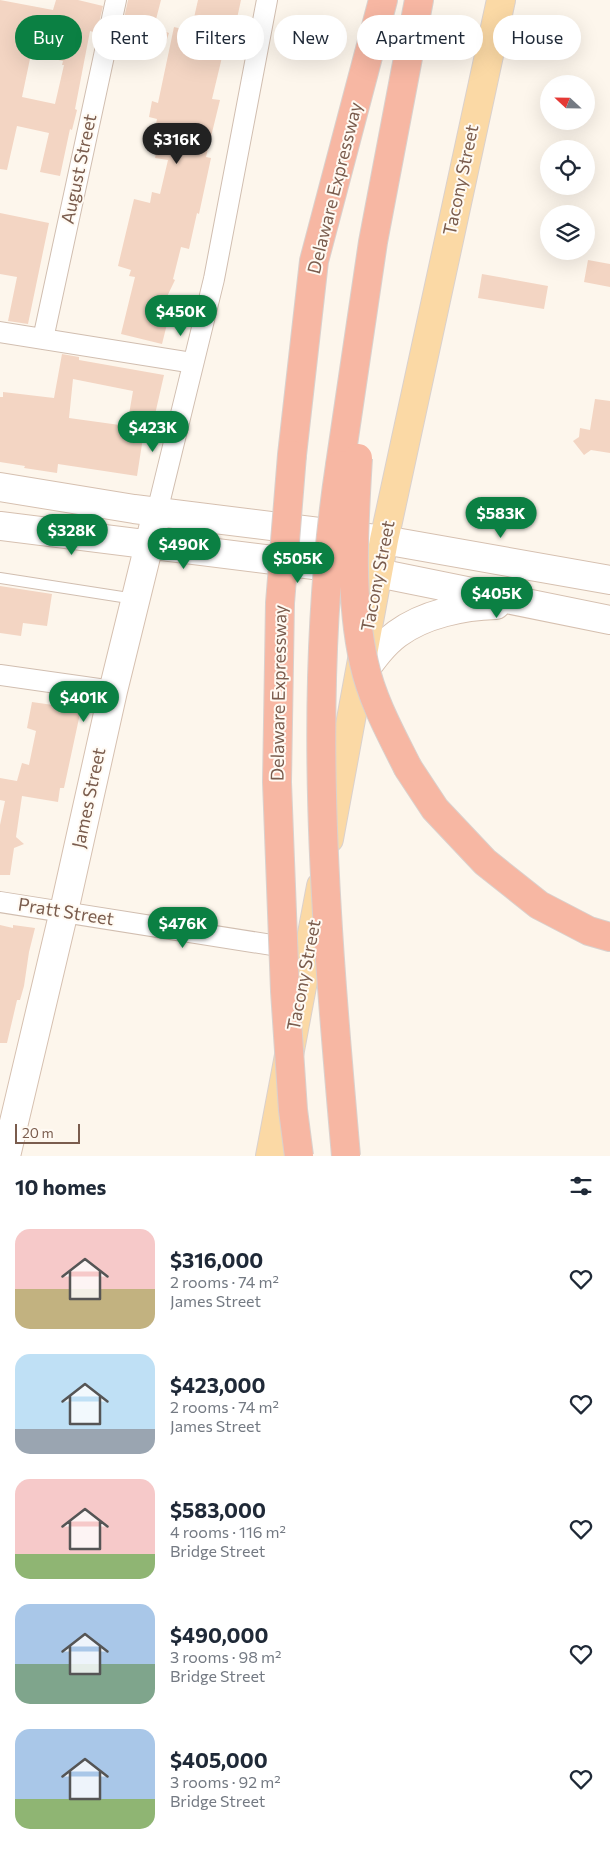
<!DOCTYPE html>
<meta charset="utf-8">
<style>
body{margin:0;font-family:Commissioner,sans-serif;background:#f2f2f3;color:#1f2937;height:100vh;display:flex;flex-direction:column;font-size:19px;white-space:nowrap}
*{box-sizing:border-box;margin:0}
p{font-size:16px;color:#747a83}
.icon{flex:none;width:28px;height:28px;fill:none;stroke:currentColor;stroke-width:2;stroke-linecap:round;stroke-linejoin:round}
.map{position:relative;height:1156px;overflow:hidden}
.panel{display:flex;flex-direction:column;background:#fff;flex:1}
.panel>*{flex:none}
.guide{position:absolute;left:15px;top:15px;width:580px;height:45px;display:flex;gap:10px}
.needle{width:32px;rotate:292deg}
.tools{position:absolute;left:540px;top:75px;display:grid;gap:10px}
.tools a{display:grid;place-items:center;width:55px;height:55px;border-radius:50%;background:#fff;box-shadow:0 5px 20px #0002;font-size:25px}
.scale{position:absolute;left:15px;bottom:12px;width:65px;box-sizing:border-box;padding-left:5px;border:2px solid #7a5c4d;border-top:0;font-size:14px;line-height:18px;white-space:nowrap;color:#7a5c4d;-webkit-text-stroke:4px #fffaf3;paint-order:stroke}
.price{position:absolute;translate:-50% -42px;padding:0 11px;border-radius:18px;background:#0b8043;color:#fff;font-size:16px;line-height:32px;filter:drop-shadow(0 1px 2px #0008)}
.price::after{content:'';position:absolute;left:50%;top:30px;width:15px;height:11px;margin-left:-8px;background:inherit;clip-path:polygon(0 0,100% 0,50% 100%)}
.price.current{background:#222;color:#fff}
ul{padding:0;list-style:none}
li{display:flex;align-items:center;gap:15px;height:125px;padding:0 15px}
li span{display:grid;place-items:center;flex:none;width:140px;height:100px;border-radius:15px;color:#555}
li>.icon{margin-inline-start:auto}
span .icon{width:60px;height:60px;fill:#fffc;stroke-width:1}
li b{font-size:21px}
h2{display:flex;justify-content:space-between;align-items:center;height:60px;padding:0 15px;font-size:21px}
.chip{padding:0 18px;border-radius:22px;background:#fff;box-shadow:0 5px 20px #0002;font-size:18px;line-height:45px}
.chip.current{background:#0b8043;color:#fff}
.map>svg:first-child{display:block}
</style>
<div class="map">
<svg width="610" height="1156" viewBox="0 0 610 1156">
<rect width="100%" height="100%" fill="#fdf6ec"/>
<path fill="#f3d5c3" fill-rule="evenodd" d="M0 0 53 10 56 0H78L103 6 98 27 95 26 93 32 90 31 75 109 77 110 72 130 70 129 60 176 40 172 49 133 17 126 7 170 0 169ZM31 54 63 61 62 65H64L55 104 22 97Z
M128 0H161L154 27 169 33 166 42 121 32Z
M198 0H241L229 55 223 53 212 99 220 100 206 157 211 158 199 214 197 213 189 249 181 247 173 279 175 280 161 309 170 312 162 344 121 334 135 277 129 276 131 270 118 266 134 199 150 203 152 192 160 194 168 160 155 158 158 145 152 144 157 119 149 117 152 101 158 103 174 27 191 31Z
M0 213 49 223 28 324 8 321 17 277 0 274Z
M588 260 610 264V287L584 282Z
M482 274 548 286 544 309 478 298Z
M62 354 79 357V360L164 375 151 432 144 431 137 476 58 464 57 473 24 468 25 466 0 462V397H3V392L54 398ZM73 379 133 391 127 426 69 418Z
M595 399 610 401V453L591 450 584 455 573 441 579 437 580 428 590 430Z
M0 586 52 594 47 626 23 623 21 636 0 633Z
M32 702 81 709 64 788H60L58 802 22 796 16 837 24 844 14 848 10 875H0V825L5 801 0 800V778L17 781 22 763 29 765 36 731 27 728Z
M0 925 13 928V925L35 928 29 952 24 986 20 1000H17L7 1043H0Z"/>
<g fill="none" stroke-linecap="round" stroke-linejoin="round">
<defs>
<path id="lane" d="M0 578 135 599"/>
<path id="street" d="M0 332 193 363
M43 339 116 0
M157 512 214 279 267 0
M0 675 113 691
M0 902 297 949"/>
<path id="secondary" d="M0 487 134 509 384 540 610 580
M0 526 378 573 610 620
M359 678C370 663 381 646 397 634 424 614 463 606 496 605
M6 1156 64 911 113 691 157 512"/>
<path id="primary" d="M329 839 384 540 501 0
M270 1156 321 886"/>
<path id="highway" d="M292 455 314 261 383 0
M340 465 373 242 419 0
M408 768 435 809 485 862 539 905 589 931 610 937"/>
</defs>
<use href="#lane" stroke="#d1beb0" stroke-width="12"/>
<use href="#street" stroke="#d1beb0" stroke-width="22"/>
<use href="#secondary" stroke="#d6c0b0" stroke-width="30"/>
<use href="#primary" stroke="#dad1cd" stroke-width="30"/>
<use href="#highway" stroke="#dad1cd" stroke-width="30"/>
<use href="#lane" stroke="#fff" stroke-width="10"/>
<use href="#street" stroke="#fff" stroke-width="20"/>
<use href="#secondary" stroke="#fff" stroke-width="28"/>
<use href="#primary" stroke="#fbd9a5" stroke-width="28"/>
<use href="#highway" stroke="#f7b7a3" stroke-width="28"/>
<defs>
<path id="highway-bridge" d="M292 455 280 603 277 782 285 991 293 1110 299 1156
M358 458C354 526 349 596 364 663 372 700 391 734 408 768
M340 465C305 694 326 927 346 1156"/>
</defs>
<use href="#highway-bridge" stroke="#dad1cd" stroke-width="30" stroke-linecap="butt"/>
<use href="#highway-bridge" stroke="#f7b7a3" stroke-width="28"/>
</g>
<g text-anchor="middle" stroke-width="4" stroke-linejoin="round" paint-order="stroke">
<g font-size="18" fill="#7a5c4d" stroke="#fffaf3">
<text transform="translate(79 169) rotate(-78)" y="6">August Street</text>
<text transform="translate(461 180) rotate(-78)" y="6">Tacony Street</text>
<text transform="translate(335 188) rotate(-76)" y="6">Delaware Expressway</text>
<text transform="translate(378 576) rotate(-79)" y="6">Tacony Street</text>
<text transform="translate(279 693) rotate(-89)" y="6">Delaware Expressway</text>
<text transform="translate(89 798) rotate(-78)" y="6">James Street</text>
<text transform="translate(66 912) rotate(9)" y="6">Pratt Street</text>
<text transform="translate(304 975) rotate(-79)" y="6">Tacony Street</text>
</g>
</g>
</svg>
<div class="tools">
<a><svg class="needle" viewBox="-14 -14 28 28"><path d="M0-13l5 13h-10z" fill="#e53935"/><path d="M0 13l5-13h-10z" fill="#747a83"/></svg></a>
<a><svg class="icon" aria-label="locate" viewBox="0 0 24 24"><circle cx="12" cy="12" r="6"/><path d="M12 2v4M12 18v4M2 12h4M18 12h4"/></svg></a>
<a><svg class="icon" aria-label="layers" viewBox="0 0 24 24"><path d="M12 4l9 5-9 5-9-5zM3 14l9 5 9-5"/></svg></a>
</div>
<div class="scale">20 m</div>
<b class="price current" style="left:177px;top:165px">$316K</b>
<b class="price" style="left:181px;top:337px">$450K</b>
<b class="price" style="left:153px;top:453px">$423K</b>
<b class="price" style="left:501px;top:539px">$583K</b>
<b class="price" style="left:72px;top:556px">$328K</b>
<b class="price" style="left:184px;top:570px">$490K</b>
<b class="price" style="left:298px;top:584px">$505K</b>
<b class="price" style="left:497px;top:619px">$405K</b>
<b class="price" style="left:84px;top:723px">$401K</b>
<b class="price" style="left:183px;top:949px">$476K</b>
<div class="guide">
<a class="chip current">Buy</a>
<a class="chip">Rent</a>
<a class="chip">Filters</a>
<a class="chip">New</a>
<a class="chip">Apartment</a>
<a class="chip">House</a>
</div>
</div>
<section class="panel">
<h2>10 homes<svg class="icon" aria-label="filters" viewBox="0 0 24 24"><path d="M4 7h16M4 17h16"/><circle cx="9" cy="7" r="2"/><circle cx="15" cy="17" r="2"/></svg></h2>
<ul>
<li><span style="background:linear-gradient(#f6c9c9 60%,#c2b280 0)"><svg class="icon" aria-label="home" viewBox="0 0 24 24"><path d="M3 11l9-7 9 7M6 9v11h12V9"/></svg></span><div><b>$316,000</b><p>2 rooms · 74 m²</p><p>James Street</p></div><svg class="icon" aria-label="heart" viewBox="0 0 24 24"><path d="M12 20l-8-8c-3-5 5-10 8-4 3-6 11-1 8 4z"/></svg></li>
<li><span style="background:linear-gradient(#bfe0f5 75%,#9aa5b1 0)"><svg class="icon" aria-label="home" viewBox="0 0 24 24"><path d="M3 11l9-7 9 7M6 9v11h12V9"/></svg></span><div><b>$423,000</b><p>2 rooms · 74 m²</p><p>James Street</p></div><svg class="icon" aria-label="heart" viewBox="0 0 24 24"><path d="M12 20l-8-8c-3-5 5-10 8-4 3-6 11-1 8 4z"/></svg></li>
<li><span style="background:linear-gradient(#f6c9c9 75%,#8fb573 0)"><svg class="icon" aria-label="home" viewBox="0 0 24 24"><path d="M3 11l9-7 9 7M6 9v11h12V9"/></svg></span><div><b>$583,000</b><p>4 rooms · 116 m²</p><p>Bridge Street</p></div><svg class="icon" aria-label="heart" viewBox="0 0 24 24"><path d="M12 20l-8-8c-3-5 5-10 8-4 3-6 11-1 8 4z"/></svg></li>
<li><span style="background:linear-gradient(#a9c7e8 60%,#7fa58c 0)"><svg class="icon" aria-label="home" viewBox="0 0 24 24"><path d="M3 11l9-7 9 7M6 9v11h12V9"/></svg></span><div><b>$490,000</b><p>3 rooms · 98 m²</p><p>Bridge Street</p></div><svg class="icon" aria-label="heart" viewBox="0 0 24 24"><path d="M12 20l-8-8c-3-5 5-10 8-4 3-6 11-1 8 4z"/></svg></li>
<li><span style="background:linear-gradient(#a9c7e8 70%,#8fb573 0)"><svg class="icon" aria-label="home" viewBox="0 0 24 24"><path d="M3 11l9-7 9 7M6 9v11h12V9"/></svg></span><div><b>$405,000</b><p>3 rooms · 92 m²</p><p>Bridge Street</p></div><svg class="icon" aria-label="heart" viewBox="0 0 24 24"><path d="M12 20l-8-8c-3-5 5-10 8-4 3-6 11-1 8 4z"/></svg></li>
</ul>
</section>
